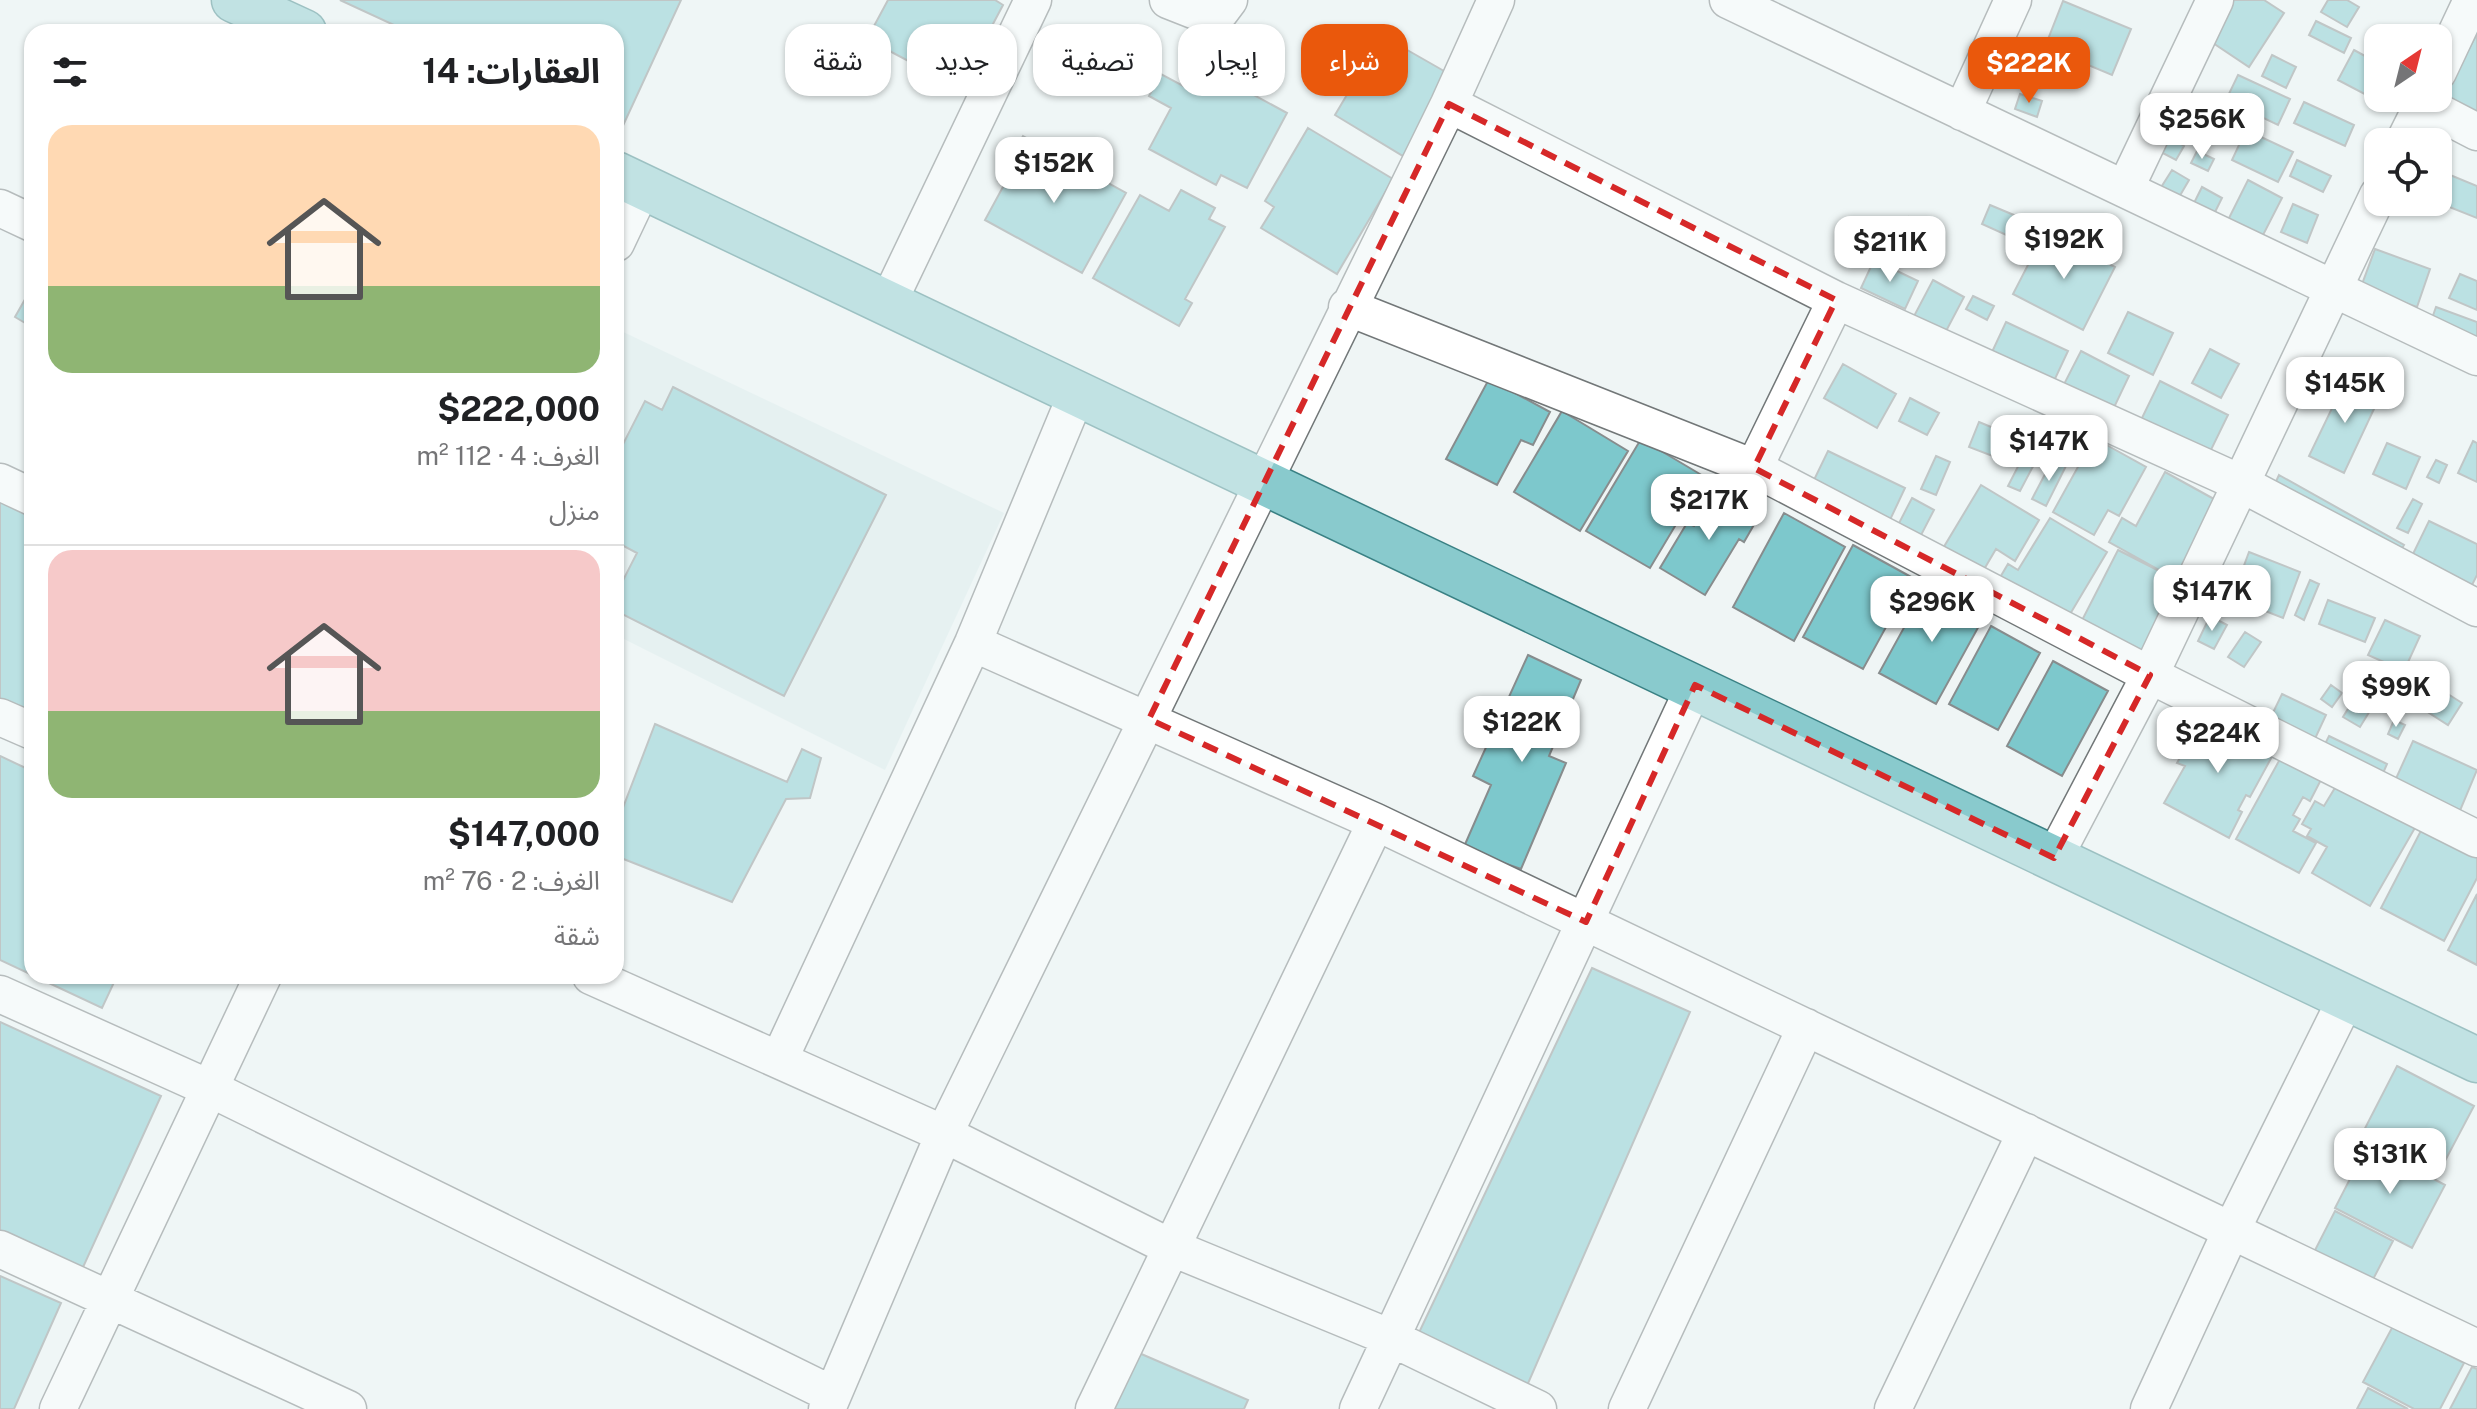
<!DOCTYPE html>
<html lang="ar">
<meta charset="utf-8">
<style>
body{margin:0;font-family:"Public Sans","Noto Sans Arabic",sans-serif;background:#f2f2f2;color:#202124;direction:rtl;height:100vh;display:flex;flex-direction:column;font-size:30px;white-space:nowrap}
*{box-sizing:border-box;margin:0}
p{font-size:26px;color:#757577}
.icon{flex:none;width:44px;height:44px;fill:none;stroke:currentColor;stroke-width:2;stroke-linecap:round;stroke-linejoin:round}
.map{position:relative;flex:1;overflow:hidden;direction:ltr}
.side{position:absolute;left:24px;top:24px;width:600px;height:960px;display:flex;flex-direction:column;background:#fff;border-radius:24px;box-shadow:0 2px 6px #0004;direction:rtl}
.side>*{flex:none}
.guide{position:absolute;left:648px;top:24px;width:760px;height:72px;direction:rtl;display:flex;gap:16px}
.needle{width:52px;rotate:35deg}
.fabs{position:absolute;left:2364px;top:24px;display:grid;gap:16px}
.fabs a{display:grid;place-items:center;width:88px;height:88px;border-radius:16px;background:#fff;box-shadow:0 2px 6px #0004;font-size:40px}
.price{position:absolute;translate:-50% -68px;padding:0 18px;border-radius:16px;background:#fff;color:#222;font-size:26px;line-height:52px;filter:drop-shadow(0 2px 4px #0008)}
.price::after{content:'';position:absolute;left:50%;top:48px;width:24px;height:18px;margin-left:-12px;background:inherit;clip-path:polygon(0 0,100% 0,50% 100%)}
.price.on{background:#ea580c;color:#fff}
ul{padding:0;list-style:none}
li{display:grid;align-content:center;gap:16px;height:424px;padding:0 24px}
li+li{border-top:2px solid #e0e0e0}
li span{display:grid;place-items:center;height:248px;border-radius:24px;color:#555}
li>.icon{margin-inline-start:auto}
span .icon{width:144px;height:144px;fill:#fffc;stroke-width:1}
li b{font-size:34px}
h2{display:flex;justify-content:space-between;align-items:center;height:96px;padding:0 24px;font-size:34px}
.chip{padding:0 28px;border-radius:24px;background:#fff;box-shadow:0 2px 6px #0004;font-size:28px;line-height:72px}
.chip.on{background:#ea580c;color:#fff}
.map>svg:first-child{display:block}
</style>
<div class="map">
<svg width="2477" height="1409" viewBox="0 0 2477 1409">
<rect width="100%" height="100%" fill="#eff5f5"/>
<path fill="#dcecec" d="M617 329 1004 513 885 770 616 635Z"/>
<path fill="#7dc8cc" stroke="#878c8d" stroke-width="2" d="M340 0H681L621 130 616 128V32H409Z
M888 0H995L1003 5 959 88 867 39Z
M2232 0H2264L2284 13 2249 67 2207 39Z
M2328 0H2347L2359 7 2347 27 2321 12Z
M2063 1 2131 29 2112 75 2045 47Z
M2316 21 2351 38 2344 53 2309 35Z
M2477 34V117L2442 98Z
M1402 47 1451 75 1403 156 1335 115 1364 66 1384 77Z
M2354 50 2378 63V91L2374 99 2338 80Z
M2272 55 2296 67 2286 88 2262 76Z
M1195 63 1287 113 1247 188 1221 175 1216 185 1149 149 1171 108 1149 96 1161 74 1183 86Z
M2238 75 2290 99 2278 125 2226 100Z
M2020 94 2042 101 2037 117 2015 109Z
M2304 102 2354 125 2345 146 2294 123Z
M1308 128 1393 179 1337 274 1261 228 1274 207 1265 201Z
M2246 130 2293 152 2278 182 2232 160Z
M2166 135 2184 146 2176 160 2157 150Z
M1023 136 1126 193 1082 273 985 220 1004 185 998 181Z
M2197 151 2214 159 2208 171 2191 163Z
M2297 160 2331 176 2323 192 2290 176Z
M2172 170 2189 180 2178 199 2160 189Z
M2438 170 2477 186V218L2437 202Z
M2248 180 2282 198 2262 237 2228 220Z
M2202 187 2222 198 2212 218 2192 207Z
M1181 190 1215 208 1209 219 1225 227 1185 299 1192 303 1179 326 1093 278 1140 195 1169 211Z
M2293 204 2318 215 2307 243 2281 232Z
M1990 205 2033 223 2024 243 1982 224Z
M1909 217 1941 235 1924 265 1893 247Z
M2045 232 2115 267 2083 330 2013 294Z
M2375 249 2430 269 2417 307 2361 287Z
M1874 260 1918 281 1905 309 1861 288Z
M2460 274 2477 281V310L2449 298Z
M1933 280 1964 297 1944 335 1913 318Z
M32 287V327L15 317Z
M1973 296 1994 306 1987 320 1966 309Z
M2436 307 2477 322V339L2429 327Z
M2128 312 2173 333 2153 375 2108 353Z
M2006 322 2068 351 2054 381 1992 352Z
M2210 349 2239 364 2221 398 2192 383Z
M2081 351 2129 376 2109 418 2060 392Z
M1843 364 1896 394 1877 428 1824 398Z
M2347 377 2381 394 2344 473 2309 456Z
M1489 379 1550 412 1533 445 1521 440 1497 485 1446 459Z
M2160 381 2228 415 2208 456 2140 422Z
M673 387 886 495 784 696 616 611V594L637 553 616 542 619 512 616 511V458L645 401 662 410Z
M1910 398 1939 413 1927 435 1899 421Z
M1562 411 1628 451 1580 531 1514 492Z
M1979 422 2013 436 2003 460 1969 447Z
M2094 438 2146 467 2119 516 2108 510 2094 535 2053 512Z
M1641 439 1715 483 1695 517 1684 511 1650 568 1586 531Z
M2473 441 2477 443V482L2458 473Z
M2387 443 2420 457 2406 489 2373 474Z
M2027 449 2039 455 2020 491 2008 486Z
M1828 451 1905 488 1889 522 1812 484Z
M1936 456 1950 462 1936 495 1921 489Z
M2053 459 2066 466 2046 506 2032 499Z
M2436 460 2447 465 2439 483 2427 477Z
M2165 472 2223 504 2179 581 2109 542 2122 518 2136 526Z
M2279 475 2404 545 2397 557 2273 488Z
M1981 485 2039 520 2015 561 1996 549 1979 578 1939 555Z
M1717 488 1750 508 1745 518 1755 523 1744 542 1739 539 1705 595 1660 568 1687 523 1694 526Z
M0 489 32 504V722L0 707Z
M1912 498 1934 510 1919 539 1897 527Z
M2413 499 2422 504 2408 533 2397 528Z
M1784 513 1845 547 1794 641 1733 607Z
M2050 518 2107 552 2063 626 1995 586 2008 564 2018 570Z
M2429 521 2477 544V575L2471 587 2411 558Z
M1853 545 1913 578 1863 669 1803 637Z
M2118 550 2183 583 2141 665 2076 632Z
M2249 552 2300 572 2283 618 2232 598Z
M2310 580 2319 584 2304 620 2295 615Z
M1928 584 1985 615 1936 704 1879 673Z
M2328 600 2375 618 2365 642 2319 624Z
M2210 616 2227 625 2214 649 2198 641Z
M2385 620 2420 636 2404 671 2368 655Z
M1991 626 2040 653 1998 730 1949 704Z
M2245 632 2261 642 2244 667 2228 657Z
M1528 655 1581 680 1549 756 1566 763 1521 869 1463 849 1491 785 1473 776Z
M2053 661 2108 691 2062 776 2007 746Z
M2331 685 2342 693 2332 707 2321 699Z
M2440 689 2462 703 2448 725 2426 711Z
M2282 694 2326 715 2313 743 2268 723Z
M2354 699 2371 709 2360 727 2343 717Z
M2205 713 2275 751 2250 797 2246 795 2238 810 2242 812 2229 838 2164 803 2185 766 2177 763Z
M2394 720 2405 725 2398 739 2388 734Z
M655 724 787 782 802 749 821 758 810 798 786 799 732 902 616 856V826Z
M2329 736 2387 764 2381 778 2322 750Z
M2413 741 2477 770 2459 813 2394 783Z
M2285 750 2325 772 2310 801 2303 797 2293 815 2300 819 2293 831 2316 843 2299 873 2236 839Z
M0 756 32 771V975L0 960Z
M2344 773 2416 826 2370 906 2312 873 2327 847 2307 836 2311 829 2302 824 2315 801 2324 806Z
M2427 819 2477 845V878L2444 941 2381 908Z
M2477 894V965L2448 950Z
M1592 968 1690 1012 1526 1388 1415 1341Z
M34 976H117L102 1008Z
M0 1022 161 1096 79 1276 0 1240Z
M2397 1066 2474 1106 2436 1178 2360 1138Z
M2368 1144 2445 1185 2412 1248 2335 1208Z
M2335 1211 2393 1241 2369 1287 2311 1258Z
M0 1276 61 1303 14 1409H0Z
M2393 1326 2464 1363 2440 1409H2414L2363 1382Z
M1139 1353 1248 1400 1244 1409H1112Z
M2472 1367 2477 1369V1409H2450Z
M2368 1388 2408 1409H2357Z"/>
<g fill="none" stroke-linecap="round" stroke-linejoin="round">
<defs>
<path id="street" d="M1168 0 1201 13 1220 12 1229 0
M1728 0 2477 357
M2438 72 2472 0
M1449 104 1836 300 2238 482 2477 608
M2423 104 2477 132
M1962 112 2013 0
M2404 142 2426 98
M2125 189 2215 0
M0 208 32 223
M616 243 643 186
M887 305 1033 0
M1347 307 1754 468 2150 675 2477 839
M1754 468 1836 300
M0 482 32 497
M973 643 1376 822 2477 1348
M0 717 32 731
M2054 858 2150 675 2378 195
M591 976 944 1134 1170 1247 1391 1338 1538 1409
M0 994 211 1089 833 1395
M779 1060 973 643 1077 393
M0 1249 348 1409
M58 1409 263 976
M827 1409 944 1134 1449 104 1496 0
M1094 1409 1376 822
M1358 1409 1695 685
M1627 1409 1806 1027
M1893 1409 2026 1132
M2149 1409 2232 1229 2347 997"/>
<path id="primary" d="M234 0 304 32
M616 174 2477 1060"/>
</defs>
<use href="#street" stroke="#727778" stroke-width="39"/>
<use href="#primary" stroke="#3a8184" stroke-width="47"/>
<use href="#street" stroke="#fff" stroke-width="36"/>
<use href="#primary" stroke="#89cacd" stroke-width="44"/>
</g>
<path d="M0 0H2477V1409H0ZM1449 104 1836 300 1754 468 2150 675 2054 858 1695 685 1586 922 1149 719Z" fill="#eff5f5" fill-opacity=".55" fill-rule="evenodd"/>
<path fill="none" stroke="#d62828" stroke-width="6" stroke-dasharray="16 10" stroke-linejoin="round" d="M1449 104 1836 300 1754 468 2150 675 2054 858 1695 685 1586 922 1149 719Z"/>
</svg>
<div class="fabs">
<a><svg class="needle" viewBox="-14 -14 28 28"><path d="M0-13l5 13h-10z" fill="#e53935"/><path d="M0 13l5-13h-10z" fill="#757577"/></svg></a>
<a><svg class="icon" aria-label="locate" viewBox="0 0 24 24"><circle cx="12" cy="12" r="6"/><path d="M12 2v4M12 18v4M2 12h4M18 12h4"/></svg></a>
</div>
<b class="price on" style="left:2029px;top:105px">$222K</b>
<b class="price" style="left:2202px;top:161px">$256K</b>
<b class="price" style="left:1054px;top:205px">$152K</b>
<b class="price" style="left:2064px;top:281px">$192K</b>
<b class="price" style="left:1890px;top:284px">$211K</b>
<b class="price" style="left:2345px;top:425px">$145K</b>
<b class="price" style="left:2049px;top:483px">$147K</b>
<b class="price" style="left:1709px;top:542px">$217K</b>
<b class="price" style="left:2212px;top:633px">$147K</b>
<b class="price" style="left:1932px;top:644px">$296K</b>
<b class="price" style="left:2396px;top:729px">$99K</b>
<b class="price" style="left:1522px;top:764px">$122K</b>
<b class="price" style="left:2218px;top:775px">$224K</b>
<b class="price" style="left:2390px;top:1196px">$131K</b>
<div class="guide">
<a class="chip on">شراء</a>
<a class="chip">إيجار</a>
<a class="chip">تصفية</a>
<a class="chip">جديد</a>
<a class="chip">شقة</a>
</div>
<section class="side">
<h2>العقارات: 14<svg class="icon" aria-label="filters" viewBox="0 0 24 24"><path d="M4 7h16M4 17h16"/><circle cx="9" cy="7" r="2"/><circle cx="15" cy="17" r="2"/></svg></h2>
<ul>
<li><span style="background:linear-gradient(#ffd9b3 65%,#8fb573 0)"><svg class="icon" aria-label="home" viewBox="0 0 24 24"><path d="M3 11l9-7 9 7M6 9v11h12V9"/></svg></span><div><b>$222,000</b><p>الغرف: 4 · 112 m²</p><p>منزل</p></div></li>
<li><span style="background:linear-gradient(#f6c9c9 65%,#8fb573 0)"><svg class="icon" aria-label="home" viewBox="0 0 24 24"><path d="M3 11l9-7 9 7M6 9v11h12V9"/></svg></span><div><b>$147,000</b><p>الغرف: 2 · 76 m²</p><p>شقة</p></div></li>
</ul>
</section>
</div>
